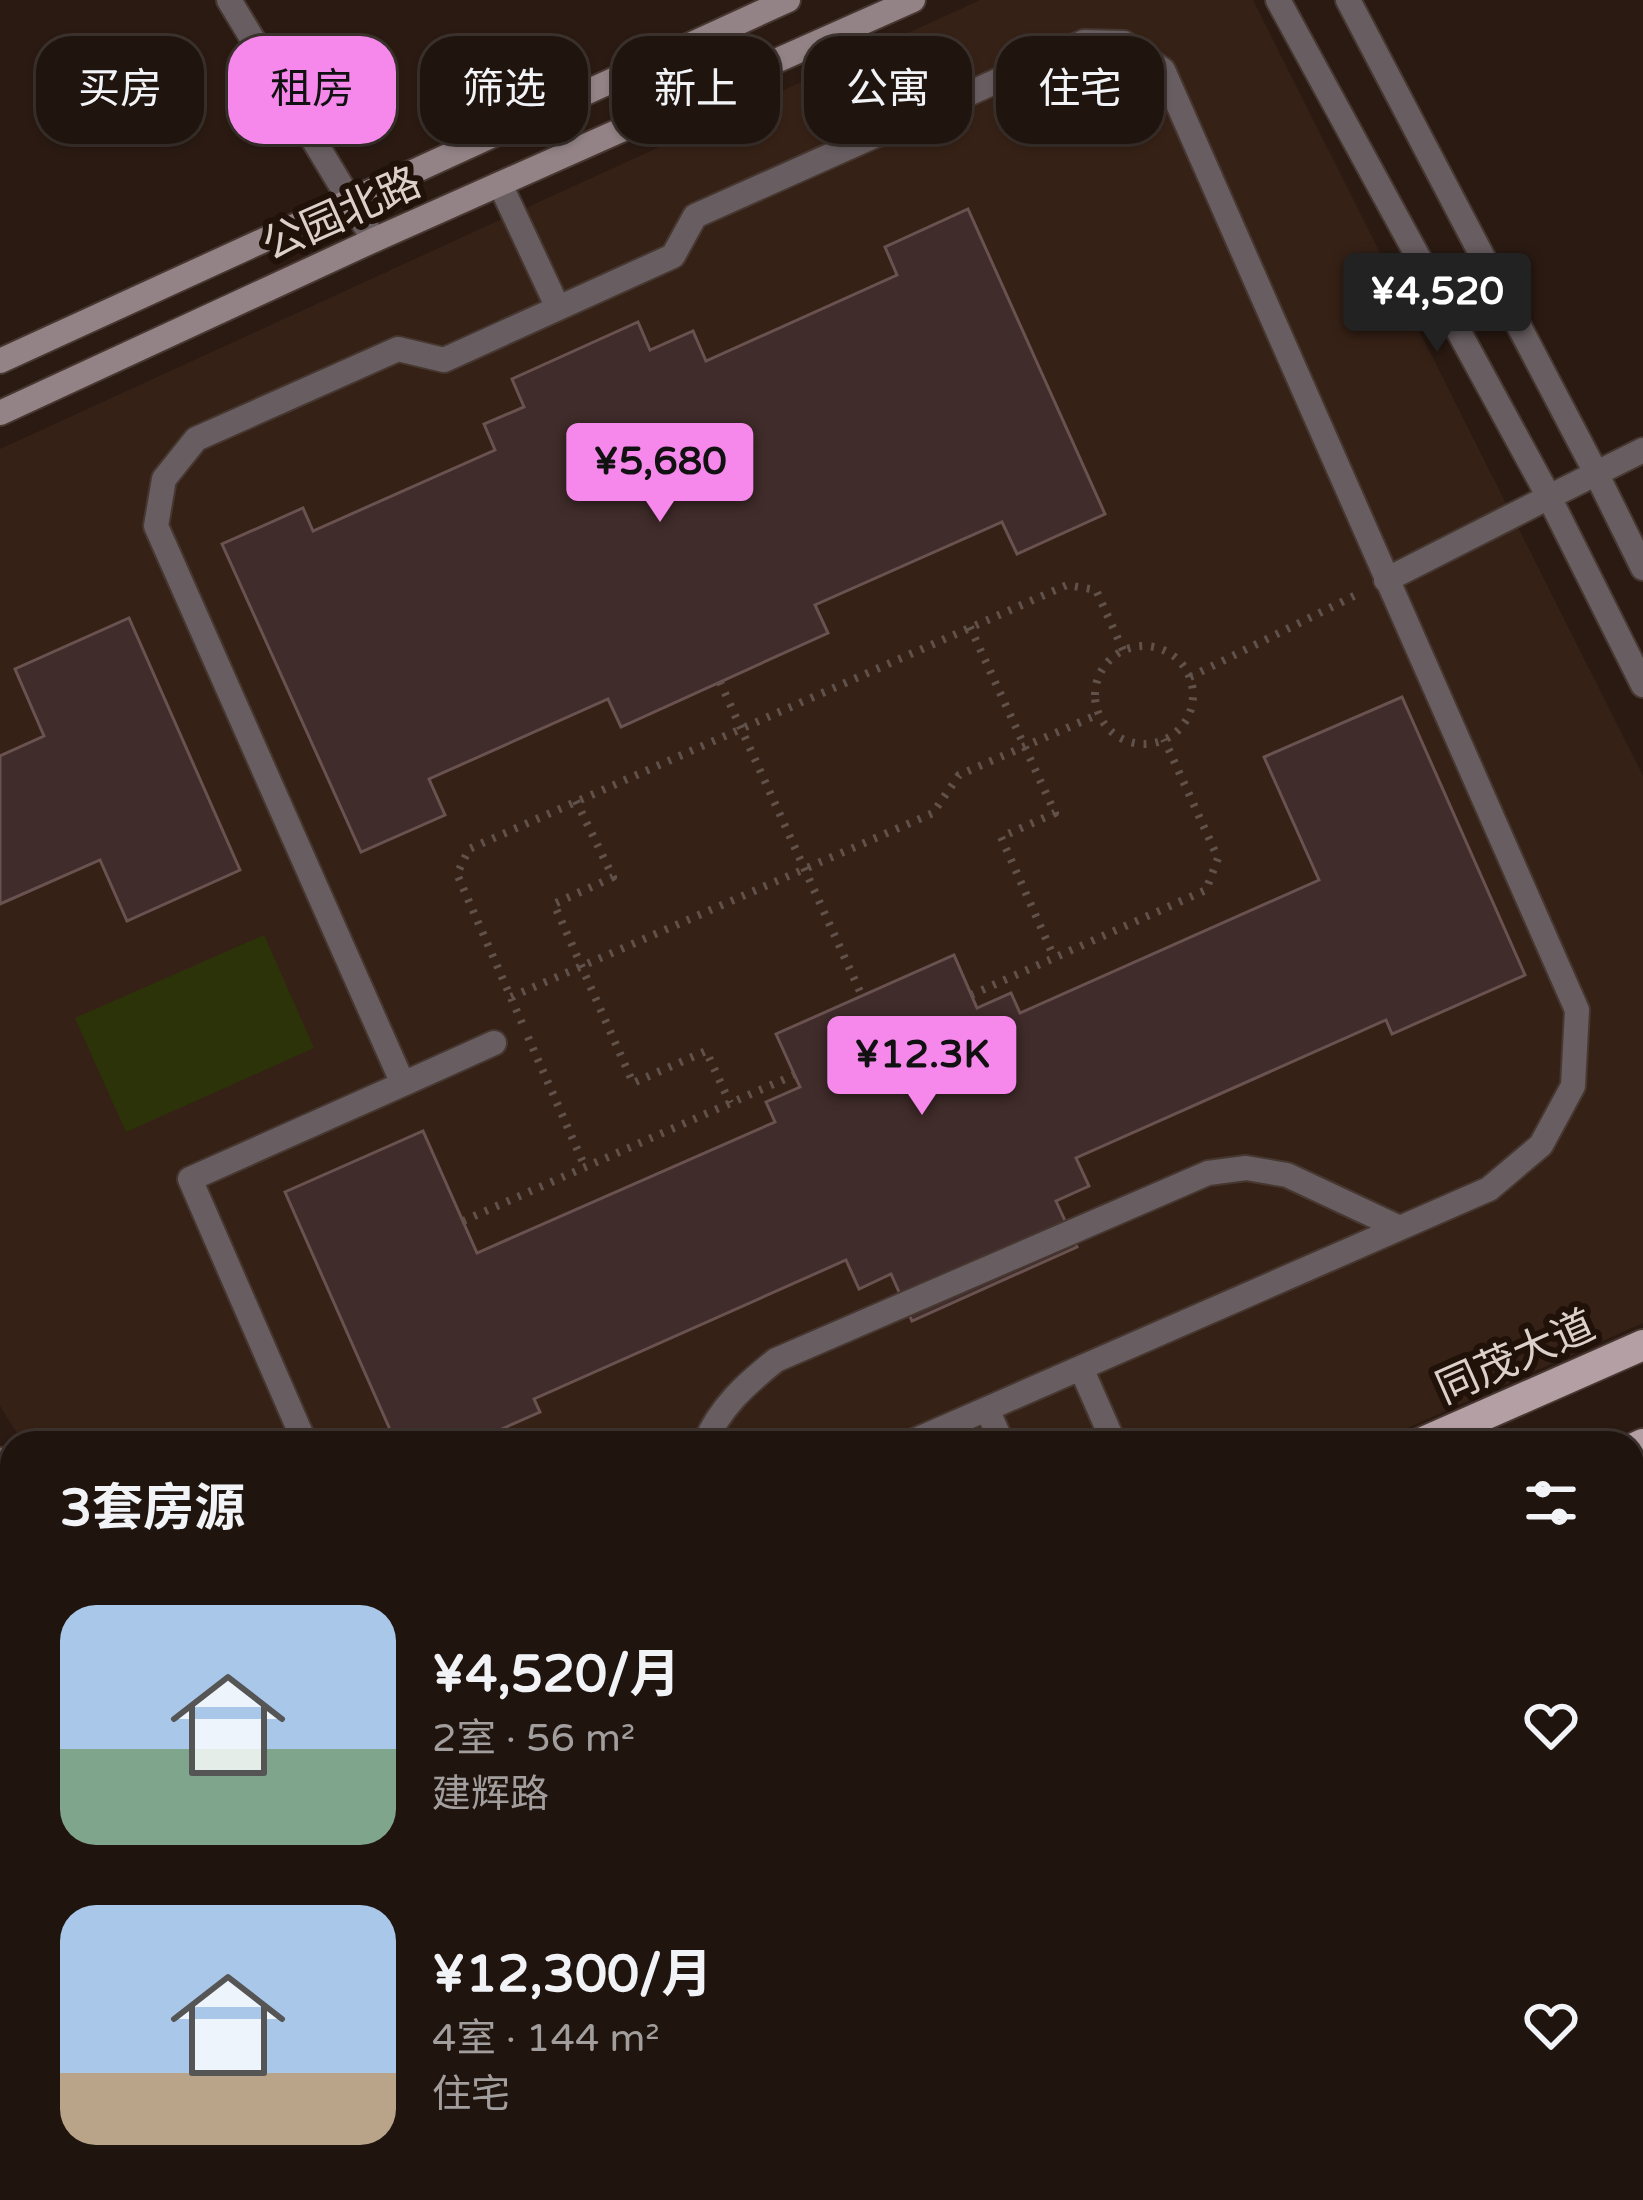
<!DOCTYPE html>
<html lang="zh">
<meta charset="utf-8">
<style>
body{margin:0;font-family:"Varela Round","Noto Sans SC",sans-serif;background:#2d211c;color:#f1f3f6;height:100vh;display:flex;flex-direction:column;font-size:45px;white-space:nowrap}
*{box-sizing:border-box;margin:0}
p{font-size:39px;color:#a29e9e}
.icon{flex:none;width:66px;height:66px;fill:none;stroke:currentColor;stroke-width:2;stroke-linecap:round;stroke-linejoin:round}
.map{position:relative;flex:1;overflow:hidden}
.panel{position:absolute;left:0px;top:1431px;width:1644px;height:771px;display:flex;flex-direction:column;background:#20140e;border-radius:36px 36px 0 0;box-shadow:0 3px 9px #0004,0 0 0 3px #3d332e}
.panel>*{flex:none}
.hud{position:absolute;left:36px;top:36px;width:1572px;height:108px;display:flex;gap:24px}
.price{position:absolute;translate:-50% -102px;padding:0 27px;border-radius:12px;background:#f788eb;color:#111;font-size:39px;line-height:78px;filter:drop-shadow(0 3px 6px #0008)}
.price::after{content:'';position:absolute;left:50%;top:72px;width:36px;height:27px;margin-left:-18px;background:inherit;clip-path:polygon(0 0,100% 0,50% 100%)}
.price.on{background:#222;color:#fff}
ul{padding:0;list-style:none}
li{display:flex;align-items:center;gap:36px;height:300px;padding:0 60px}
li span{display:grid;place-items:center;flex:none;width:336px;height:240px;border-radius:36px;color:#555}
li>.icon{margin-inline-start:auto}
span .icon{width:144px;height:144px;fill:#fffc;stroke-width:1}
li b{font-size:51px}
h2{display:flex;justify-content:space-between;align-items:center;height:144px;padding:0 60px;font-size:51px}
.pill{padding:0 42px;border-radius:36px;background:#20140e;box-shadow:0 3px 9px #0004,0 0 0 3px #3d332e;font-size:42px;line-height:108px}
.pill.on{background:#f788eb;color:#111}
.map>svg:first-child{display:block}
</style>
<div class="map">
<svg width="1643" height="2200" viewBox="0 0 1643 2200">
<rect width="100%" height="100%" fill="#2a1a12"/>
<path fill="#2d202d" d="M1643 1483V2200H1343L1338 2190H1632V1488Z"/>
<path fill="#362116" d="M980 0H1253L1643 776V1323L1374 1443H23L0 1406V449Z"/>
<path fill="#2c3309" d="M264 935 314 1048 126 1132 75 1018Z
M479 2190H1338L1343 2200H485Z"/>
<path fill="#402c2a" stroke="#695250" stroke-width="3" d="M968 209 1105 514 1017 554 1002 522 815 605 828 633 621 727 608 699 429 779 445 815 361 852 222 544 303 508 313 531 495 450 484 424 524 407 512 379 638 322 650 350 693 331 706 361 897 275 885 247Z
M129 618 240 870 127 921 100 860 0 904V756L44 736 15 669Z
M1402 697 1525 975 1392 1034 1386 1020 1076 1158 1089 1186 1056 1201 1077 1247 912 1321 891 1274 859 1289 846 1260 534 1399 540 1412 470 1443H396L285 1192 423 1131 477 1253 775 1122 766 1102 800 1087 776 1034 954 955 977 1008 1011 993 1020 1013 1319 880 1264 757Z"/>
<g fill="none" stroke-linecap="round" stroke-linejoin="round">
<path stroke="#45352e" stroke-width="30" stroke-dasharray="30 15" stroke-linecap="butt" d="M381 2190 387 2200"/>
<defs>
<path id="service" d="M500 184 558 308
M1386 580 1549 497
M403 1084 494 1043
M1081 1368 1114 1443
M987 1409 1002 1443
M305 1443 190 1179 403 1084 156 526 164 479 196 439 398 349 444 360 673 256 695 216 1084 42 1124 43 1163 70 1577 1010 1573 1086 1541 1145 1489 1189 909 1443
M705 1443C720 1407 746 1384 776 1360L1208 1173 1246 1168 1287 1175 1400 1228"/>
<path id="minor" d="M229 0 374 240
M1549 497 1643 450"/>
<path id="tertiary" d="M1278 0 1549 497 1643 685
M1348 0 1596 473 1643 568
M0 1460 12 1479
M0 1845 12 1865
M182 2190 187 2200
M438 2190 443 2200
M248 2200 258 2190"/>
<path id="secondary" d="M0 361 788 0
M0 413 374 240 913 0"/>
<path id="primary" d="M1421 1443 1643 1345
M1632 1449 1643 1444
M0 1556 12 1575
M0 1731 12 1751
M0 2079 12 2074
M0 2194 12 2188"/>
</defs>
<use href="#service" stroke="#463730" stroke-width="28"/>
<use href="#minor" stroke="#463730" stroke-width="28"/>
<use href="#tertiary" stroke="#463730" stroke-width="28"/>
<use href="#secondary" stroke="#463730" stroke-width="28"/>
<use href="#primary" stroke="#463730" stroke-width="34"/>
<path stroke="#60514a" stroke-width="8" stroke-dasharray="3 9" stroke-linecap="butt" d="M970 627 1055 813 1001 837 1054 957
M1095 695a49 49 0 1 1 98 0a49 49 0 1 1-98 0Z
M1190 677 1358 594
M720 682 862 996
M576 801 613 877 554 904 633 1083 706 1051 730 1103
M971 995 1206 890 1218 858 1164 739
M511 997 933 813 959 775 1099 714
M522 1023 457 874 469 849 1067 585 1096 590 1123 650
M528 1037 585 1167
M463 1221 794 1075"/>
<use href="#service" stroke="#685e61" stroke-width="24"/>
<use href="#minor" stroke="#685e61" stroke-width="24"/>
<use href="#tertiary" stroke="#685e61" stroke-width="24"/>
<use href="#secondary" stroke="#938387" stroke-width="24"/>
<use href="#primary" stroke="#b49fa5" stroke-width="30"/>
</g>
<g text-anchor="middle" stroke-width="12" stroke-linejoin="round" paint-order="stroke">
<g font-size="42" fill="#dcd0cb" stroke="#201109">
<text transform="translate(341 213) rotate(-24)" y="15">公园北路</text>
<text transform="translate(1515 1356) rotate(-24)" y="15">同茂大道</text>
</g>
</g>
</svg>
<b class="price on" style="left:1437px;top:355px">¥4,520</b>
<b class="price" style="left:660px;top:525px">¥5,680</b>
<b class="price" style="left:922px;top:1118px">¥12.3K</b>
<div class="hud">
<a class="pill">买房</a>
<a class="pill on">租房</a>
<a class="pill">筛选</a>
<a class="pill">新上</a>
<a class="pill">公寓</a>
<a class="pill">住宅</a>
</div>
<section class="panel">
<h2>3套房源<svg class="icon" aria-label="filters" viewBox="0 0 24 24"><path d="M4 7h16M4 17h16"/><circle cx="9" cy="7" r="2"/><circle cx="15" cy="17" r="2"/></svg></h2>
<ul>
<li><span style="background:linear-gradient(#a9c7e8 60%,#7fa58c 0)"><svg class="icon" aria-label="home" viewBox="0 0 24 24"><path d="M3 11l9-7 9 7M6 9v11h12V9"/></svg></span><div><b>¥4,520/月</b><p>2室 · 56 m²</p><p>建辉路</p></div><svg class="icon" aria-label="heart" viewBox="0 0 24 24"><path d="M12 20l-8-8c-3-5 5-10 8-4 3-6 11-1 8 4z"/></svg></li>
<li><span style="background:linear-gradient(#a9c7e8 70%,#b9a48a 0)"><svg class="icon" aria-label="home" viewBox="0 0 24 24"><path d="M3 11l9-7 9 7M6 9v11h12V9"/></svg></span><div><b>¥12,300/月</b><p>4室 · 144 m²</p><p>住宅</p></div><svg class="icon" aria-label="heart" viewBox="0 0 24 24"><path d="M12 20l-8-8c-3-5 5-10 8-4 3-6 11-1 8 4z"/></svg></li>
</ul>
</section>
</div>
